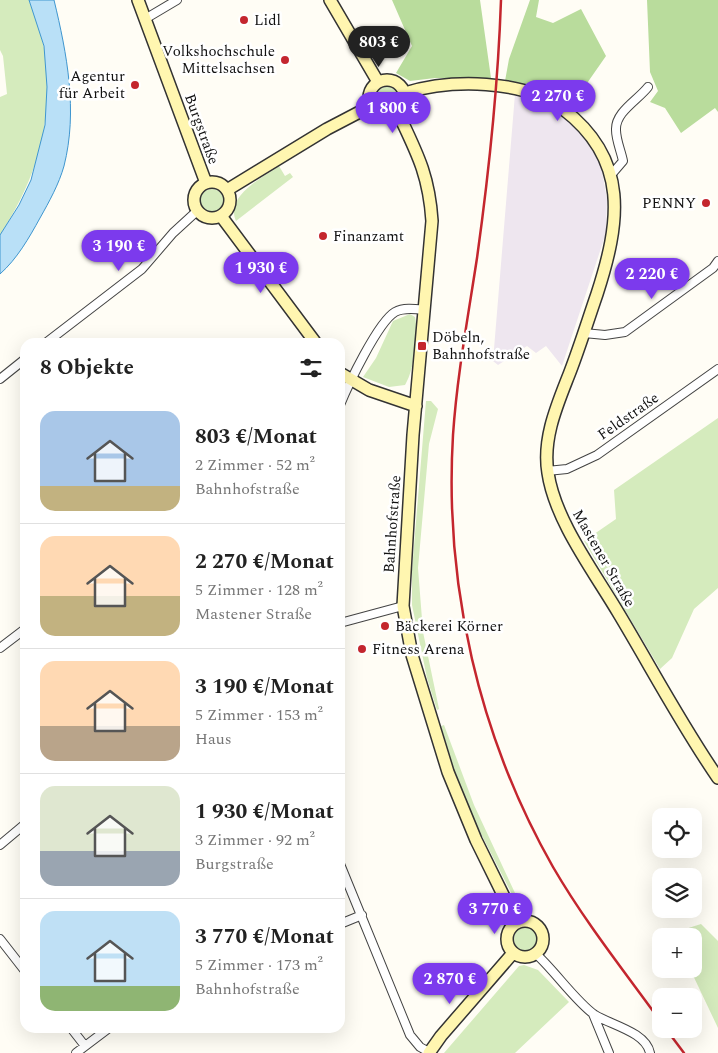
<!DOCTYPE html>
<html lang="de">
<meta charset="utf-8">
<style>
body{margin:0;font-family:Spectral,serif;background:#f6f6f6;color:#222;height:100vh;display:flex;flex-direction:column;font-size:19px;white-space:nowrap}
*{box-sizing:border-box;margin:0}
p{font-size:16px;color:#767676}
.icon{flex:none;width:28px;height:28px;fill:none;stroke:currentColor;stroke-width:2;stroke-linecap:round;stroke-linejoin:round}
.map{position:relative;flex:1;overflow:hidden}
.drawer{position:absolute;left:20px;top:338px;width:325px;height:695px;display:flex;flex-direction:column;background:#fff;border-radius:15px;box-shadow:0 5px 20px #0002}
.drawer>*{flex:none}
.tools{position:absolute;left:652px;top:808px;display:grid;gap:10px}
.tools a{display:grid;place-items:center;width:50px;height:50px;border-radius:10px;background:#fff;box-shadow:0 5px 20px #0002;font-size:25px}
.price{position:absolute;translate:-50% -42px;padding:0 11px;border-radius:18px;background:#7c3aed;color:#fff;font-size:16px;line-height:32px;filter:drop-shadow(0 1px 2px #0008)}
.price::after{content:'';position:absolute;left:50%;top:30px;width:15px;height:11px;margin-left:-8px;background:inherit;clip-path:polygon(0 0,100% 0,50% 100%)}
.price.active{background:#222;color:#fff}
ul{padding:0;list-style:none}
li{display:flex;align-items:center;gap:15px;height:125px;padding:0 20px}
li+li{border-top:1px solid #e0e0e0}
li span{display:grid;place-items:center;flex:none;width:140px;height:100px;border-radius:15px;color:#555}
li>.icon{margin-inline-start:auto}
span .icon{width:60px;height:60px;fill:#fffc;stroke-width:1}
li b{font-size:21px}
h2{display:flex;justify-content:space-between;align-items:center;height:60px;padding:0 20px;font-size:21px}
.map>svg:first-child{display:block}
</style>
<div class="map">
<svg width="718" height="1053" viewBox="0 0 718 1053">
<rect width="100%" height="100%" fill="#fffdf5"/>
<path fill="#eee6ef" d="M515 94 547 107 568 120 586 140 601 166 607 199 606 233 562 366 546 346 536 353 527 346 498 365 493 361Z"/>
<path fill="#d5ebbd" d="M0 0H29C34 15 41 32 44 48 54 120 39 174 0 235V97L7 94 3 56 0 50Z
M376 98a11 11 0 1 1 22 0a11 11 0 1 1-22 0Z
M279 166 285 176 290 173 293 177 236 221C225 196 262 178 279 166Z
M200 201a12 12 0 1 1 24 0a12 12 0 1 1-24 0Z
M410 314 415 317C419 333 414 371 405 385L389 387 363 377 376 358 393 321Z
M426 401H431L438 409 429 444 418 568 423 632 439 709 437 710 427 678 412 605V570Z
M718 418V588L694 609 672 658 660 669 584 541 616 519 614 490Z
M444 725 474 805 522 908 520 910 475 822 452 764 441 726Z
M701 924 718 941V1028L690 969H694V936H674L673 933Z
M514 939a12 12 0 1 1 24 0a12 12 0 1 1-24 0Z
M524 965 538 970 569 1002 515 1053H444L519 966Z"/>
<path fill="#b9dc9c" d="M392 0H480L491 78H435L410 81 396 73 412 46Z
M530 0H539L536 17 553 23 581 9 606 56 569 109 534 89 505 81 509 59Z
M647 0H718V112L715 108 681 133 665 108 650 102 658 91 650 72Z"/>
<path fill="#b9e0f7" stroke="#3f96cf" d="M29 0H54C67 54 78 111 64 166 59 184 49 202 40 218 29 238 17 259 0 274V235L19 205 31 180 45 125 47 87 44 46Z"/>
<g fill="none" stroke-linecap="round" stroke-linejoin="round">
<defs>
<path id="minor" d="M145 19 177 0
M611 175 623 161C621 151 616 140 616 130 615 112 638 100 648 87
M584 333 605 335 625 332 713 268 718 261
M47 342 142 269 173 233 197 211
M0 379 25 359
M340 405C348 385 378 322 395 312 404 307 416 309 425 310
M547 471 567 469 597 455 718 369
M340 623 403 606
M0 648 25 629
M0 845 25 824
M340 864 410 1035 420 1047 429 1052
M340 924 362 915
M0 939 25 971
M536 954C554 970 577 1003 595 1015 611 1025 646 1032 650 1053
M593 1014 609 1053
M71 1028 85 1046
M76 1053 109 1028"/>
<path id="secondary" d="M138 0 206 183
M330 0 378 82
M369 98a18 18 0 1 1 36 0a18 18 0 1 1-36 0Z
M405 93C451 79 523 79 563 109 630 160 620 223 597 294 588 320 580 346 570 372 558 403 542 438 548 473 555 521 595 573 619 614 652 669 682 726 718 778
M398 113C417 153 429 175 432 221L413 435 403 606 412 655 448 772 476 840 517 923
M194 200a18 18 0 1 1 36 0a18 18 0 1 1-36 0Z
M227 190 327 129 371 106
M221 216 315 342
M340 373 369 390 416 406
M507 939a18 18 0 1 1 36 0a18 18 0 1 1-36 0Z
M429 1053 441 1036 513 953"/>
</defs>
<use href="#minor" stroke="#444" stroke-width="10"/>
<use href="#secondary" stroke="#333" stroke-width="14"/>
<use href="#minor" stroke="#fff" stroke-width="8"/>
<use href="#secondary" stroke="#fff6b0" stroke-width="11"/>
<path stroke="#c4262e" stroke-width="2.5" d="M501 0C498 87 489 172 477 258 468 317 457 376 453 435 444 585 479 737 553 867 585 922 624 971 661 1022
M666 1029 684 1053"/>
</g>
<g fill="#c4262e" stroke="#fff" stroke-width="2">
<circle cx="244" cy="20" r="5"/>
<circle cx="285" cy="60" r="5"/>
<circle cx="135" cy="85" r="5"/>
<circle cx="706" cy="203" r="5"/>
<circle cx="323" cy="236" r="5"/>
<rect x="417" y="341" width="10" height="10" rx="2.5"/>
<circle cx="385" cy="626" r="5"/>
<circle cx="362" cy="649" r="5"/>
</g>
<g text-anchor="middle" stroke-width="5" stroke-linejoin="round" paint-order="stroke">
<g font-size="15" fill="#111" stroke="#fff" text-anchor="start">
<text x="254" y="25">Lidl</text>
<text x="275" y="56" text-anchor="end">Volkshochschule<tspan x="275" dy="17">Mittelsachsen</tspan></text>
<text x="125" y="81" text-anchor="end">Agentur<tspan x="125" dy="17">für Arbeit</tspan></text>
<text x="696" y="208" text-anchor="end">PENNY</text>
<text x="333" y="241">Finanzamt</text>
<text x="432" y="342">Döbeln,<tspan x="432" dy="17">Bahnhofstraße</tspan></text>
<text x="395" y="631">Bäckerei Körner</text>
<text x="372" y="654">Fitness Arena</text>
</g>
<g font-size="15" fill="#111" stroke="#fff">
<text transform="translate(202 129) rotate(70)" y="5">Burgstraße</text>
<text transform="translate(628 416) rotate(-35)" y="5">Feldstraße</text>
<text transform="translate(392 524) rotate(-86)" y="5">Bahnhofstraße</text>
<text transform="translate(604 558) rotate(60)" y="5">Mastener Straße</text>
</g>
</g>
</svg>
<div class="tools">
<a><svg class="icon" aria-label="locate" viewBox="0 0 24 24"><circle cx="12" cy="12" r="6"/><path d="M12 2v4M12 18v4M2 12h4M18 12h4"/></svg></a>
<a><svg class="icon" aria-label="layers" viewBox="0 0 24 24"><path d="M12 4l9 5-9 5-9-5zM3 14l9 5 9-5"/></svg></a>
<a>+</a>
<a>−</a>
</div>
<b class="price active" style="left:379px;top:68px">803 €</b>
<b class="price" style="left:558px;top:122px">2 270 €</b>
<b class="price" style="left:393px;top:134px">1 800 €</b>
<b class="price" style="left:119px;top:272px">3 190 €</b>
<b class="price" style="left:261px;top:294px">1 930 €</b>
<b class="price" style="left:652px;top:300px">2 220 €</b>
<b class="price" style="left:495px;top:935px">3 770 €</b>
<b class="price" style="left:450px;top:1005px">2 870 €</b>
<section class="drawer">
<h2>8 Objekte<svg class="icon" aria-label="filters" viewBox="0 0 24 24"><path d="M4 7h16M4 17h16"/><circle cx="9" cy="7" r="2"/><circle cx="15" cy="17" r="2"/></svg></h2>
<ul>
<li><span style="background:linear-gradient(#a9c7e8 75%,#c2b280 0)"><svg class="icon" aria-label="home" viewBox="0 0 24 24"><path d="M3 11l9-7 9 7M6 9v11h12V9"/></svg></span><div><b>803 €/Monat</b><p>2 Zimmer · 52 m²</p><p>Bahnhofstraße</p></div></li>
<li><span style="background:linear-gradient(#ffd9b3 60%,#c2b280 0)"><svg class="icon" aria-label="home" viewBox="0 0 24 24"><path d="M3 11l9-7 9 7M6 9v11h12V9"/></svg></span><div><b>2 270 €/Monat</b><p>5 Zimmer · 128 m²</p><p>Mastener Straße</p></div></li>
<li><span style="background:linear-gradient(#ffd9b3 65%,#b9a48a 0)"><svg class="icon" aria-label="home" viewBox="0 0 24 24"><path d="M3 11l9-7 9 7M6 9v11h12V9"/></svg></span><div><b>3 190 €/Monat</b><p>5 Zimmer · 153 m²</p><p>Haus</p></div></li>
<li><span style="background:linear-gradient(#dfe7d0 65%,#9aa5b1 0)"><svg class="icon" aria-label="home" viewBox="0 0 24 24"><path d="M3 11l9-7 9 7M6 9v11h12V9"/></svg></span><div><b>1 930 €/Monat</b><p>3 Zimmer · 92 m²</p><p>Burgstraße</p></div></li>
<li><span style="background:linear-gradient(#bfe0f5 75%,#8fb573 0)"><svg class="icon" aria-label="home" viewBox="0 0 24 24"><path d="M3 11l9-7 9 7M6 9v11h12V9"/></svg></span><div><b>3 770 €/Monat</b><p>5 Zimmer · 173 m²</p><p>Bahnhofstraße</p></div></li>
</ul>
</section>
</div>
